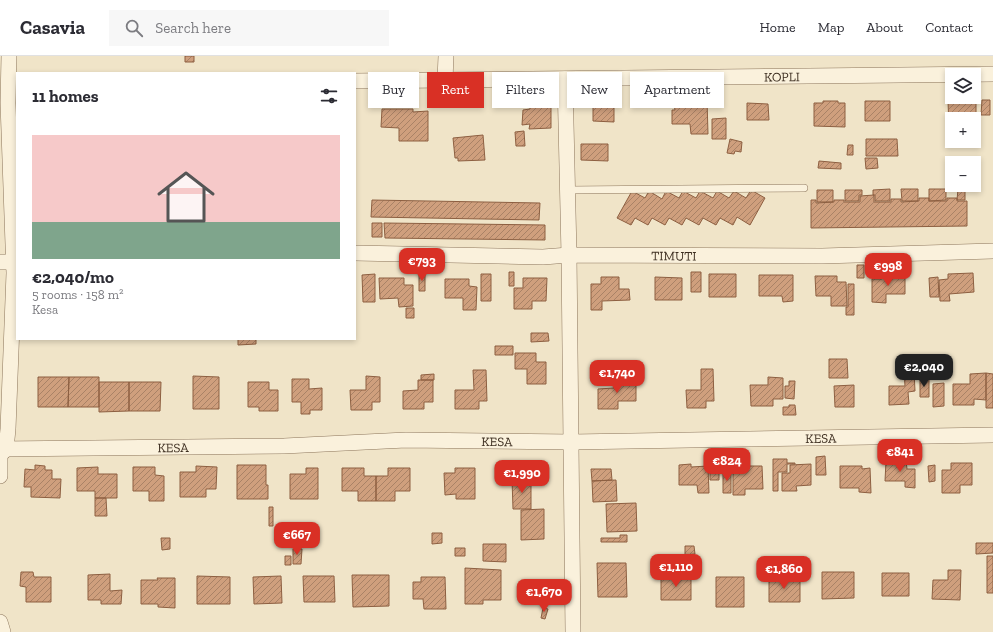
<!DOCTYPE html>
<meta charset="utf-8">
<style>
body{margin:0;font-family:"Zilla Slab",serif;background:#f7f7f7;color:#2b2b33;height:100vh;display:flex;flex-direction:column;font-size:15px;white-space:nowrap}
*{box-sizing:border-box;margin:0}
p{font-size:13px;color:#7c7c81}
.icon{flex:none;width:22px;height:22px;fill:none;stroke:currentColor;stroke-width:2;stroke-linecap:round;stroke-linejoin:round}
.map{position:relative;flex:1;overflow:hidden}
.details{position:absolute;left:16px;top:16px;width:340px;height:268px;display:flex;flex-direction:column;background:#fff;border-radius:0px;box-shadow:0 2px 6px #0003}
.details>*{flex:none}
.banner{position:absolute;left:368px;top:16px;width:380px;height:36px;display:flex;gap:8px}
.controls{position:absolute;left:945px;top:12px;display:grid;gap:8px}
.controls a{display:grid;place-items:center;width:36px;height:36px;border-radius:0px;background:#fff;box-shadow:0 2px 6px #0003;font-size:20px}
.price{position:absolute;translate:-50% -34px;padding:0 9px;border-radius:8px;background:#d93025;color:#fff;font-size:13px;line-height:26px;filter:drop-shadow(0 1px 2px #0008)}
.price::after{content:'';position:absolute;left:50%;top:24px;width:12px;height:9px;margin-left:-6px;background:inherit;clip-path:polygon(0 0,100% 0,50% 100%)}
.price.on{background:#222;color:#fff}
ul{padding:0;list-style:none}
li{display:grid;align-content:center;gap:8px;height:212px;padding:0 16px}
li span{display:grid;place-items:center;height:124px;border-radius:0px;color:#555}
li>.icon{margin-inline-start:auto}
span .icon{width:72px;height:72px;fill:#fffc;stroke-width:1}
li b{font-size:17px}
h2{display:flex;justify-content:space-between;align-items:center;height:48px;padding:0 16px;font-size:17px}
.chip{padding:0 14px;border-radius:0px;background:#fff;box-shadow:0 2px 6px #0003;font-size:14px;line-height:36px}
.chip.on{background:#d93025;color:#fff}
header{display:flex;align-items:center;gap:24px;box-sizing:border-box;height:56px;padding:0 20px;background:#fff;border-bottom:1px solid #e1e1e2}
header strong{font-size:19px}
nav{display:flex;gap:22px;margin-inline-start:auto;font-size:14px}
.search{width:280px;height:36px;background:#f7f7f7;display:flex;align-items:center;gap:10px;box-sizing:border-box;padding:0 14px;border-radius:0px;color:#7c7c81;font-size:15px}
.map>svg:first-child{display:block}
</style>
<header>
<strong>Casavia</strong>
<div class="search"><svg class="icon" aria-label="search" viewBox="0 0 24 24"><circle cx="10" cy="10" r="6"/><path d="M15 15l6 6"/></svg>Search here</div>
<nav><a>Home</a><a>Map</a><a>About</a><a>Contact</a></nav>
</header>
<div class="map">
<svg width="993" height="576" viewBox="0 0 993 576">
<defs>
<pattern id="building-hatch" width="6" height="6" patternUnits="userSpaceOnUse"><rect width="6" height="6" fill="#cf9f7d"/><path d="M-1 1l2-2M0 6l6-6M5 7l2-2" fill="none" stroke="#a98266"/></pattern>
</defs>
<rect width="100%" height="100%" fill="#f0e4c8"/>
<path fill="url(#building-hatch)" stroke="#8d5f41" d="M185 0H194V6H185Z
M976 43V75H974V63H952V75H949L948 44Z
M695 44H707L708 78H691L690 68H672V54H675L674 48H695Z
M982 44H990V59H981Z
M823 45H838V47H845V71L814 70V47H823Z
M865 45H890V65H865Z
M747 47 768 48 769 64H747Z
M593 48 614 49V66L593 65Z
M551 50V72L529 73 530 68 522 69 523 54 530 53V51Z
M382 53H413V56L428 55V85H399V72L381 71Z
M726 62V83H712V63Z
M524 75 525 90H516L515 76Z
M483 79 485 104 458 105V102H455L453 82Z
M730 83 742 86 741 96 735 95 734 98 727 97Z
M866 83H897L898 100H866Z
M581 88H608V105L581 104Z
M848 89H853V99H847Z
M865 102H877L878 112 866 113Z
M819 105 841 107V113L818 112Z
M890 133V145H875V139H873V134Z
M901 133H918V145H902Z
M929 133H946V144L929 145Z
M958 133H965V144H957Z
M751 134 765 142 750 169 737 161 733 169 720 162 716 169 703 162 699 169 686 162 682 169 669 162 665 169 652 162 648 169 635 162 631 169 617 162 632 135 645 142 649 135 662 143 666 135 679 142 683 135 696 142 700 135 713 142 717 135 729 142 734 135 746 142Z
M817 134H833V146H817Z
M845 134H862V139H859V145H845Z
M874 139V146H891V143H901V146L919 145V142H929V145H947V142H957V145H967V170L811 172V144H816V147L834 146V144H844V146H860V140Z
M372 144 540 147 539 164 371 161Z
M372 167H382V181H372Z
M384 167 545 169V184L385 182Z
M857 209H864V222H857Z
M419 216H425V235H419Z
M509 216H514V230H509Z
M691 216H701V236H691Z
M973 217 974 236 949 238 950 245H940L939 224 948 223V218Z
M375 218V246H363L362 219Z
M481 218H491V245H481Z
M709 218H736V241H709Z
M882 218H905V238H886V247L872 246V223H882Z
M759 219H793V245L783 246 782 240H759Z
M815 220H837V226H846L847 250H831V240H816Z
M601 221H619V233H629L630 244 602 245V254H591V228H601Z
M655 221 682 222V244H655Z
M938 221 939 241H930L929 222Z
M379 222H404V229H413V250L399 251 398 242 380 243Z
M523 222H547L546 245H532V253H514V232H523Z
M445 223H469V230L477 231 476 254H463V242H445Z
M848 228H854V259H846V251H848Z
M406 252H414V262H406Z
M531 277H548L549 285 531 286Z
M238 283H256V288L238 289Z
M495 290H513V299H495Z
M515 297H536V306H546V328H527V313H515Z
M829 303H847L848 322H829Z
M701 313H713L714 345H706V352H687L686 334H701Z
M473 314H486L487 345H479V353H455V334H474Z
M904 315H914L915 335 908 336 909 348 889 349V330H905Z
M986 317 993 318V352H986Z
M986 317V344L974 343V349H953V328H970V318Z
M434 318V324H421V319Z
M193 320 219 321V353H193Z
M366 320 380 321V346H372V354H351L350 334H366Z
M38 321H69L68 351H38Z
M69 321H99V351H68Z
M768 321 783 322V343H773V350H751L750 329H768Z
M636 322V345H618V353H598V333L614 332V323Z
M920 322H929V341H920Z
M292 323H309V333L322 332V354H310V358H301V346H292Z
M418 324H433V346H424V353H403V335L418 334Z
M789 325H795L794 343 785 342V330H789Z
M99 326H129V355L99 356Z
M129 326H161L160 355H129Z
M248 326H269V334H278V355H259V351H248Z
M944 327V350L933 351V328Z
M854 329V351H835L834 330Z
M789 349H795L796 359H783V351H789Z
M825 400 826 419H816V401Z
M773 403H787V407H795V408H787V416H778V435H773Z
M886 405H906L907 413H915V432L905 431V425H885Z
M951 407H972V429H960V437H942V414H951Z
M691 408V411L708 410 709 437H698L697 429H679V409Z
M811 408V429L796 430 797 435H782V417H790V409Z
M35 409 45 410V414H52V423H61L60 442 31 441V431H24L25 413 35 414Z
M237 409H266V429H268V443H237Z
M710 409 719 410V424H710Z
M935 409V425L929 426 928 410Z
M196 410 217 411 216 433H206V441H180V416H196Z
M742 410H762L763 433H745V439H733V415H742Z
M840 410H862V413L870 412 871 437 859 436V432H840Z
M98 411V418H117V442H95V435H77V412Z
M133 411H155V419L164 420V445H149V435H133Z
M306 412H318V443H290V418H306Z
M342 412H364V420H376V445H358V435H342Z
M388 412H410V435H395V445H376V420H388Z
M455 412H475V443H456V438L445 439 444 417H455Z
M591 413H611L612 424 592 425Z
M723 416H731V437H723Z
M512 423H531V453H513Z
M616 424 617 445 593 446 592 425Z
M95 442H106L107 460H95Z
M636 447 637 475 607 476 606 448Z
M269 451H273V470H269Z
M544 453V483L521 484V454Z
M432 477H442V487L432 488Z
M620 479H627V486H601V482H620Z
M161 482H170V493L162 494Z
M976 487H993V497L976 498Z
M483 488H506V506L483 505Z
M685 490H694L695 498 685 499Z
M455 492H465V500H455Z
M293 493H302L301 508H293Z
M285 500H291V509H285Z
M987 500H993V537H987Z
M597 507H626L627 541H598Z
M465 512 501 514V544H483V548H465Z
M948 514H961L960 544 932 543 933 524H948Z
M21 516H33L34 521H51V546H26V531L20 530Z
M822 516H854V542L822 543Z
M882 517H909V540H882Z
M110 518V535L122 534 121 548H101V544H88V519Z
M352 519H389V550L353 551Z
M197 520 230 521V548H197Z
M281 520 282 547 254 548 253 521Z
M303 520H334L335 546H304Z
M421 521H445L446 553H424L423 543H413V526H421Z
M661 521H691V544H661Z
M716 521H744V551H716Z
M769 521H800V546H769Z
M157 522H175V552L158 551V548H141V524H158Z
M543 552 548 553 545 563 541 562Z"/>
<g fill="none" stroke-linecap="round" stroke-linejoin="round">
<defs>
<path id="service" d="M568 134 804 132"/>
<g id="minor">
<path d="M565 23 569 199 573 576"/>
<path d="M445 24 446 0"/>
<path id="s1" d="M355 25 993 18"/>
<path id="s2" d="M355 197 543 201 569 199 822 200 993 195"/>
<path d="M0 206H17"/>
<path id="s3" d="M0 393 284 390 406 384 572 386 993 379"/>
<path d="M0 420V399L6 393 8 373 14 217 8 47 9 0"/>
<path d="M0 566 3 576"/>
</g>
</defs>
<use href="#service" stroke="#8d765c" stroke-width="8"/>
<use href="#minor" stroke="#8d765c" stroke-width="16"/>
<use href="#service" stroke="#faf1dc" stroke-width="7"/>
<use href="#minor" stroke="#faf1dc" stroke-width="15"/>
</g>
<g text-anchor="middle" stroke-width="3.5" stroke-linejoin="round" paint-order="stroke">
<g font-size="13" fill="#3d2e20" stroke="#f7eed8">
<text dy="5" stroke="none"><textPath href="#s1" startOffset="427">KOPLI</textPath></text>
<text dy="5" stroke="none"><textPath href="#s2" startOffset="319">TIMUTI</textPath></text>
<text dy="5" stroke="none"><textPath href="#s3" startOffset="821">KESA</textPath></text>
<text dy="5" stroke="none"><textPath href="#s3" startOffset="497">KESA</textPath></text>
<text dy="5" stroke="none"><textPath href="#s3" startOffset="173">KESA</textPath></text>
</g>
</g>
</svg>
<div class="controls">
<a><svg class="icon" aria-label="layers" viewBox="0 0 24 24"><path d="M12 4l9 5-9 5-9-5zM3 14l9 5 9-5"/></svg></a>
<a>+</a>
<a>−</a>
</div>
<b class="price" style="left:422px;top:226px">€793</b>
<b class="price" style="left:888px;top:231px">€998</b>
<b class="price on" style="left:924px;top:332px">€2,040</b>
<b class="price" style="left:617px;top:338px">€1,740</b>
<b class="price" style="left:900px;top:417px">€841</b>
<b class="price" style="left:727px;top:426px">€824</b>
<b class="price" style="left:522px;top:438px">€1,990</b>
<b class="price" style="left:297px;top:500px">€667</b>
<b class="price" style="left:676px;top:532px">€1,110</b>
<b class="price" style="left:784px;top:534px">€1,860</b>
<b class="price" style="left:544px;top:557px">€1,670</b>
<div class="banner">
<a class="chip">Buy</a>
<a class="chip on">Rent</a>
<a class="chip">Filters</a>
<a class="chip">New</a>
<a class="chip">Apartment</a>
</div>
<section class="details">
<h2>11 homes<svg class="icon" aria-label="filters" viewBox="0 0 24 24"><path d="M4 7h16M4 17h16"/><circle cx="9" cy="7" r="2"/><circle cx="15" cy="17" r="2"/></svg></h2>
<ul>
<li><span style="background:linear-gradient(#f6c9c9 70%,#7fa58c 0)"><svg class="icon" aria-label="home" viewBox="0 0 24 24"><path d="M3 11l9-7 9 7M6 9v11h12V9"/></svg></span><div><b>€2,040/mo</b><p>5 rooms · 158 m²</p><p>Kesa</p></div></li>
</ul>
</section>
</div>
